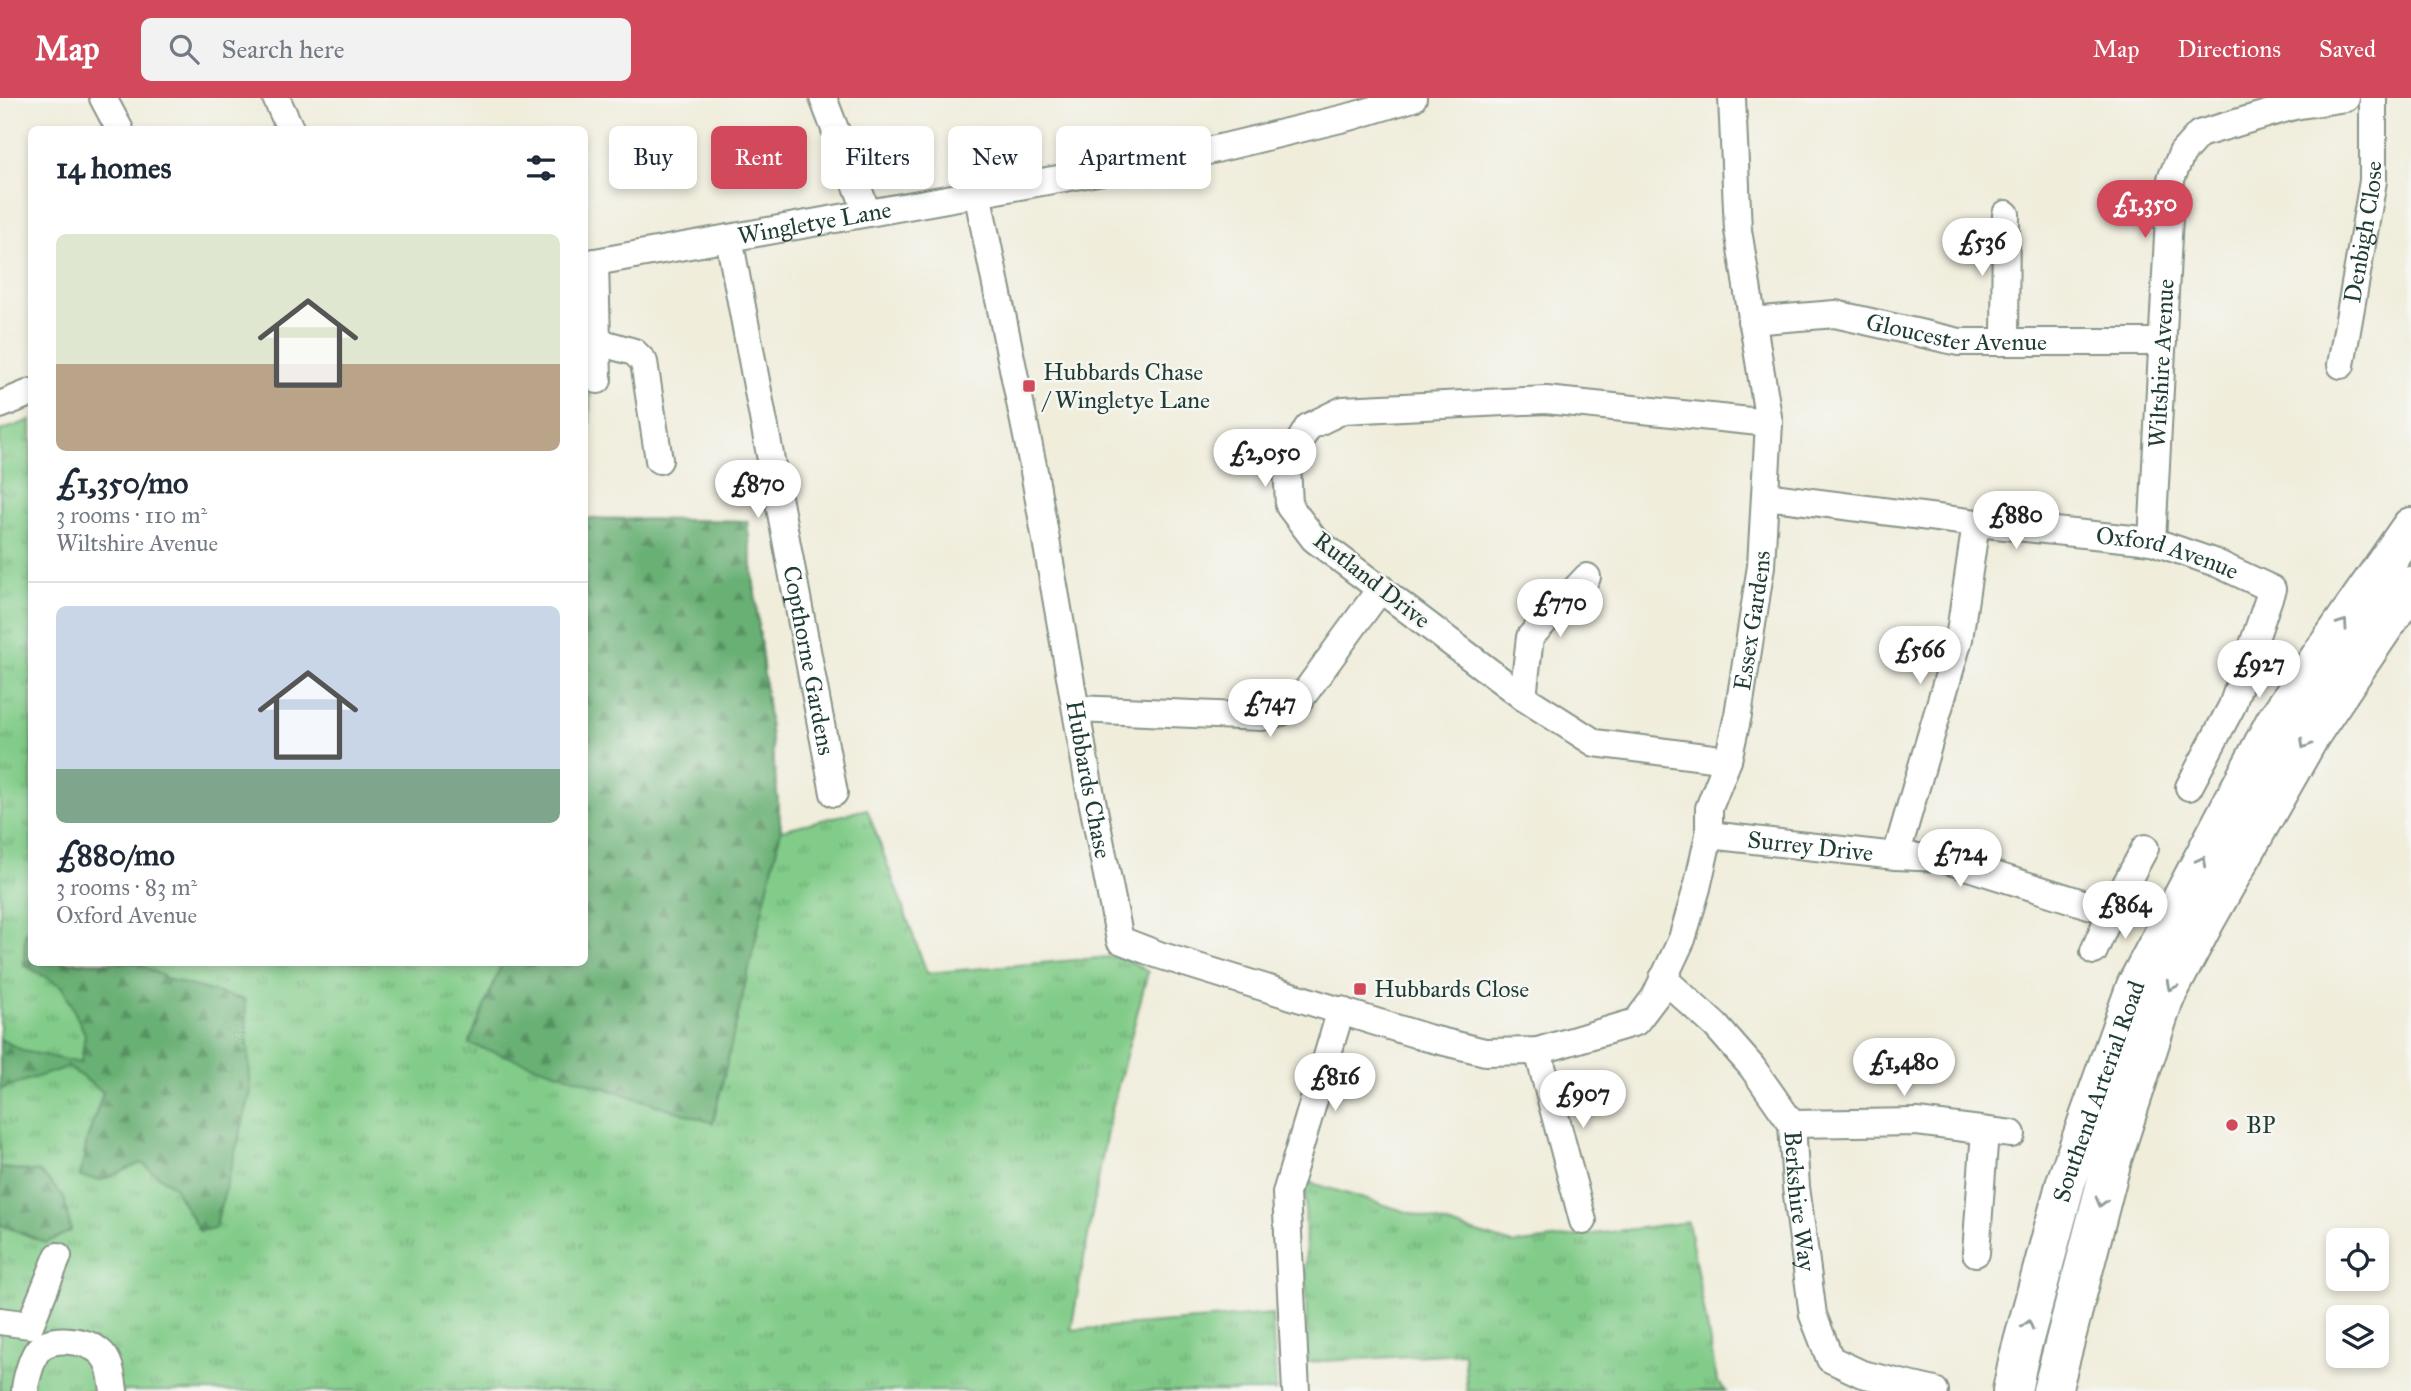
<!DOCTYPE html>
<meta charset="utf-8">
<style>
body{margin:0;font-family:"IM FELL Great Primer",serif;background:#f2f2f3;color:#1f2937;height:100vh;display:flex;flex-direction:column;font-size:26px;white-space:nowrap}
*{box-sizing:border-box;margin:0}
p{font-size:23px;color:#747a83}
.icon{flex:none;width:38px;height:38px;fill:none;stroke:currentColor;stroke-width:2;stroke-linecap:round;stroke-linejoin:round}
.map{position:relative;flex:1;overflow:hidden}
.drawer{position:absolute;left:28px;top:28px;width:560px;height:840px;display:flex;flex-direction:column;background:#fff;border-radius:10px;box-shadow:0 4px 10px #0003}
.drawer>*{flex:none}
.hud{position:absolute;left:609px;top:28px;width:665px;height:63px;display:flex;gap:14px}
.buttons{position:absolute;left:2326px;top:1130px;display:grid;gap:14px}
.buttons a{display:grid;place-items:center;width:63px;height:63px;border-radius:10px;background:#fff;box-shadow:0 4px 10px #0003;font-size:35px}
.price{position:absolute;translate:-50% -60px;padding:0 16px;border-radius:24px;background:#fff;color:#222;font-size:23px;line-height:46px;filter:drop-shadow(0 2px 4px #0008)}
.price::after{content:'';position:absolute;left:50%;top:42px;width:21px;height:16px;margin-left:-10px;background:inherit;clip-path:polygon(0 0,100% 0,50% 100%)}
.price.on{background:#d1495b;color:#fff}
ul{padding:0;list-style:none}
li{display:grid;align-content:center;gap:14px;height:371px;padding:0 28px}
li+li{border-top:2px solid #e0e1e3}
li span{display:grid;place-items:center;height:217px;border-radius:10px;color:#555}
li>.icon{margin-inline-start:auto}
span .icon{width:126px;height:126px;fill:#fffc;stroke-width:1}
li b{font-size:30px}
h2{display:flex;justify-content:space-between;align-items:center;height:84px;padding:0 28px;font-size:30px}
.chip{padding:0 24px;border-radius:10px;background:#fff;box-shadow:0 4px 10px #0003;font-size:24px;line-height:63px}
.chip.on{background:#d1495b;color:#fff}
header{display:flex;align-items:center;gap:42px;box-sizing:border-box;height:98px;padding:0 35px;background:#d1495b;color:#fff}
header strong{font-size:33px}
nav{display:flex;gap:38px;margin-inline-start:auto;font-size:24px}
.search{width:490px;height:63px;background:#f2f2f3;display:flex;align-items:center;gap:18px;box-sizing:border-box;padding:0 24px;border-radius:10px;color:#747a83;font-size:26px}
.map>svg:first-child{display:block}
</style>
<header>
<strong>Map</strong>
<div class="search"><svg class="icon" aria-label="search" viewBox="0 0 24 24"><circle cx="10" cy="10" r="6"/><path d="M15 15l6 6"/></svg>Search here</div>
<nav><a>Map</a><a>Directions</a><a>Saved</a></nav>
</header>
<div class="map">
<svg width="2411" height="1293" viewBox="0 0 2411 1293">
<defs>
<pattern id="grass-tufts" width="24" height="20" patternUnits="userSpaceOnUse" patternTransform="scale(1.75)"><rect width="24" height="20" fill="#82cc89"/><path d="M3 7l-1-3M5 7V3M7 7l1-3M15 17l-1-3M17 17v-4M19 17l1-3" fill="none" stroke="#6aa771"/></pattern>
<pattern id="forest-firs" width="22" height="20" patternUnits="userSpaceOnUse" patternTransform="scale(1.75)"><rect width="22" height="20" fill="#69b075"/><path d="M5 1l3.5 6h-7zM16 11l3.5 6h-7z" fill="#569061"/></pattern>
</defs>
<rect width="100%" height="100%" fill="#f6f6f2"/>
<filter id="ink" filterUnits="userSpaceOnUse"><feTurbulence type="fractalNoise" baseFrequency=".0143" numOctaves="2"/><feDisplacementMap in="SourceGraphic" scale="14" xChannelSelector="R" yChannelSelector="G"/><feConvolveMatrix kernelMatrix="1 2 1 2 8 2 1 2 1" color-interpolation-filters="sRGB"/></filter>
<filter id="wash" filterUnits="userSpaceOnUse"><feTurbulence type="fractalNoise" baseFrequency=".00686" numOctaves="4" result="noise"/><feDisplacementMap in="SourceGraphic" scale="28" xChannelSelector="R" yChannelSelector="G"/><feGaussianBlur stdDeviation="1.57" result="paint"/><feColorMatrix in="noise" values="0 0 0 0 0 0 0 0 0 0 0 0 0 0 0 0 0 1.4 0 .05"/><feComposite in="paint" operator="in"/></filter>
<g filter="url(#wash)">
<rect width="100%" height="100%" fill="#f0eddb"/>
<path fill="url(#grass-tufts)" stroke="#50845e" stroke-width="2" d="M595 164 586 420 747 423 781 732 867 711 927 875 1121 858 1148 874 1109 1022 1071 1232 1272 1216 1276 1293H0V333L31 322 32 864H584V166Z
M1305 1083 1513 1146 1688 1124 1717 1283 1726 1293H1467L1464 1255 1307 1264Z"/>
<path fill="url(#forest-firs)" stroke="#447654" stroke-width="2" d="M586 421 747 423 781 732 713 1025 469 946 502 865 584 864Z
M31 834 32 864 138 865 170 882 245 902 251 994 215 1130 199 1133 174 1089 141 1065 102 1082 80 1079 87 1042 103 994 68 969 0 991V941L24 953 81 965 85 936 63 889 24 867 25 835Z
M0 1067 2 1070 40 1074 64 1099 71 1133 46 1145 0 1126Z"/>
</g>
<g filter="url(#ink)">
<g fill="none" stroke-linecap="round" stroke-linejoin="round">
<defs>
<g id="minor">
<path d="M103 0 120 32"/>
<path d="M276 0 291 32"/>
<path d="M823 0 867 114"/>
<path id="s1" d="M977 94 1033 368 1089 687 1120 842 1159 857 1428 940 1485 954 1538 953 1636 924 1655 899 1682 841 1697 790 1709 737V710L1728 662 1738 617 1761 468 1769 325 1738 132 1732 0"/>
<path id="s2" d="M729 140 834 695"/>
<path d="M595 164 598 282"/>
<path id="s3" d="M584 166 1187 58 1353 18 1413 0"/>
<path id="s4" d="M1751 223 1835 216 1959 244H2163"/>
<path d="M599 244 634 254 644 264 659 362"/>
<path d="M2005 244 2006 116"/>
<path id="s5" d="M2341 267 2373 83V0"/>
<path d="M0 307 32 294"/>
<path id="s6" d="M1766 398 1976 425 2152 443 2216 465 2272 491 2232 608 2189 689"/>
<path id="s7" d="M2152 443 2171 81 2182 55 2199 36 2294 8 2346 0"/>
<path d="M1523 599 1530 539 1587 479"/>
<path d="M1077 611 1262 619 1282 614 1299 603 1381 490"/>
<path d="M1728 662 1595 645 1523 599 1314 441 1289 408 1287 365 1308 329 1343 312 1546 302 1769 325"/>
<path id="s8" d="M1709 737 1896 758 1940 760 2111 814 2145 750"/>
<path d="M1896 758 1959 541 1976 425"/>
<path d="M2094 853 2111 814"/>
<path id="s9" d="M1663 880 1716 928 1752 969 1792 1026 1796 1089 1813 1217 1830 1261 1862 1276 1935 1293"/>
<path d="M1538 953 1583 1123"/>
<path d="M1792 1026 1917 1024 2012 1036"/>
<path d="M1976 1155 1985 1033"/>
<path d="M0 1223 30 1227 58 1158"/>
<path d="M25 1293C25 1284 32 1259 38 1252 50 1237 86 1242 99 1253 111 1262 112 1280 114 1293"/>
<path d="M1296 1293 1286 1095 1341 912"/>
</g>
<g id="highway">
<path id="s10" d="M2012 1293 2018 1263 2066 1084 2136 888 2275 624 2411 429"/>
<path d="M2052 1293 2113 1058 2164 901 2205 823 2311 636 2411 488"/>
</g>
</defs>
<use href="#minor" stroke="#889588" stroke-width="30"/>
<use href="#highway" stroke="#889588" stroke-width="42"/>
<use href="#minor" stroke="#fff" stroke-width="26"/>
<use href="#highway" stroke="#fff" stroke-width="38"/>
</g>
<defs><path id="oneway-chevron" d="M-2-3.5L2.5 0L-2 3.5" fill="none" stroke-width="1.6" stroke-linecap="round" stroke-linejoin="round" transform="scale(1.75)"/></defs>
<g stroke="#8f9e9a">
<use href="#oneway-chevron" transform="translate(2343 526) rotate(-55)"/>
<use href="#oneway-chevron" transform="translate(2305 646) rotate(120)"/>
<use href="#oneway-chevron" transform="translate(2202 763) rotate(-62)"/>
<use href="#oneway-chevron" transform="translate(2171 888) rotate(117)"/>
<use href="#oneway-chevron" transform="translate(2101 1104) rotate(105)"/>
<use href="#oneway-chevron" transform="translate(2028 1227) rotate(-75)"/>
</g>
</g>
<g fill="#d1495b" stroke="#f6f6f2" stroke-width="2.5">
<rect x="1022" y="281" width="14" height="14" rx="3.5"/>
<rect x="1353" y="884" width="14" height="14" rx="3.5"/>
<circle cx="2232" cy="1027" r="7"/>
</g>
<g text-anchor="middle" stroke-width="5" stroke-linejoin="round" paint-order="stroke">
<g font-size="24" fill="#1f3d34" stroke="#f6f6f2">
<text dy="8" stroke="none"><textPath href="#s3" startOffset="234">Wingletye Lane</textPath></text>
<text dy="8" stroke="none"><textPath href="#s5" startOffset="135">Denbigh Close</textPath></text>
<text dy="8" stroke="none"><textPath href="#s4" startOffset="208">Gloucester Avenue</textPath></text>
<text dy="8" stroke="none"><textPath href="#s7" startOffset="178">Wiltshire Avenue</textPath></text>
<text dy="8" stroke="none"><textPath href="#s6" startOffset="406">Oxford Avenue</textPath></text>
<text transform="translate(1372 482) rotate(38)" y="8">Rutland Drive</text>
<text dy="8" stroke="none"><textPath href="#s1" startOffset="1722">Essex Gardens</textPath></text>
<text dy="8" stroke="none"><textPath href="#s2" startOffset="430">Copthorne Gardens</textPath></text>
<text dy="8" stroke="none"><textPath href="#s1" startOffset="598">Hubbards Chase</textPath></text>
<text dy="8" stroke="none"><textPath href="#s8" startOffset="102">Surrey Drive</textPath></text>
<text dy="8" stroke="none"><textPath href="#s10" startOffset="312">Southend Arterial Road</textPath></text>
<text dy="8" stroke="none"><textPath href="#s9" startOffset="273">Berkshire Way</textPath></text>
</g>
<g font-size="24" fill="#1f3d34" stroke="#f6f6f2" text-anchor="start">
<text x="1043" y="282">Hubbards Chase<tspan x="1043" dy="28">/ Wingletye Lane</tspan></text>
<text x="1374" y="899">Hubbards Close</text>
<text x="2246" y="1035">BP</text>
</g>
</g>
</svg>
<div class="buttons">
<a><svg class="icon" aria-label="locate" viewBox="0 0 24 24"><circle cx="12" cy="12" r="6"/><path d="M12 2v4M12 18v4M2 12h4M18 12h4"/></svg></a>
<a><svg class="icon" aria-label="layers" viewBox="0 0 24 24"><path d="M12 4l9 5-9 5-9-5zM3 14l9 5 9-5"/></svg></a>
</div>
<b class="price on" style="left:2145px;top:142px">£1,350</b>
<b class="price" style="left:1982px;top:180px">£536</b>
<b class="price" style="left:1265px;top:391px">£2,050</b>
<b class="price" style="left:758px;top:422px">£870</b>
<b class="price" style="left:2016px;top:453px">£880</b>
<b class="price" style="left:1560px;top:541px">£770</b>
<b class="price" style="left:1920px;top:588px">£566</b>
<b class="price" style="left:2259px;top:602px">£927</b>
<b class="price" style="left:1270px;top:641px">£747</b>
<b class="price" style="left:1960px;top:791px">£724</b>
<b class="price" style="left:2125px;top:843px">£864</b>
<b class="price" style="left:1904px;top:1000px">£1,480</b>
<b class="price" style="left:1335px;top:1015px">£816</b>
<b class="price" style="left:1583px;top:1032px">£907</b>
<div class="hud">
<a class="chip">Buy</a>
<a class="chip on">Rent</a>
<a class="chip">Filters</a>
<a class="chip">New</a>
<a class="chip">Apartment</a>
</div>
<section class="drawer">
<h2>14 homes<svg class="icon" aria-label="filters" viewBox="0 0 24 24"><path d="M4 7h16M4 17h16"/><circle cx="9" cy="7" r="2"/><circle cx="15" cy="17" r="2"/></svg></h2>
<ul>
<li><span style="background:linear-gradient(#dfe7d0 60%,#b9a48a 0)"><svg class="icon" aria-label="home" viewBox="0 0 24 24"><path d="M3 11l9-7 9 7M6 9v11h12V9"/></svg></span><div><b>£1,350/mo</b><p>3 rooms · 110 m²</p><p>Wiltshire Avenue</p></div></li>
<li><span style="background:linear-gradient(#c9d6e8 75%,#7fa58c 0)"><svg class="icon" aria-label="home" viewBox="0 0 24 24"><path d="M3 11l9-7 9 7M6 9v11h12V9"/></svg></span><div><b>£880/mo</b><p>3 rooms · 83 m²</p><p>Oxford Avenue</p></div></li>
</ul>
</section>
</div>
